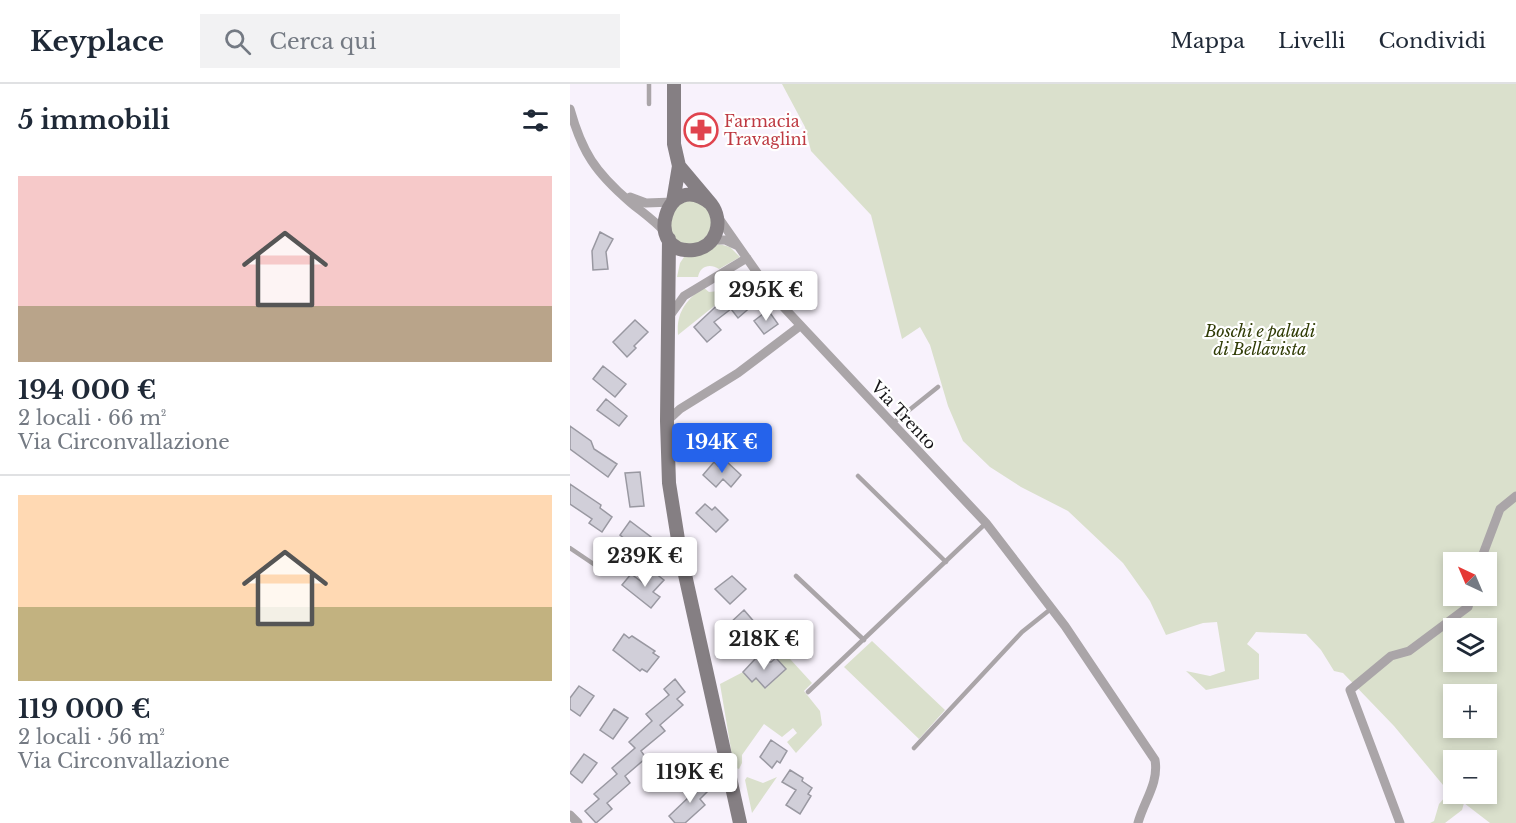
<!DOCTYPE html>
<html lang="it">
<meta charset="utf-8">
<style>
body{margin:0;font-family:"Libre Baskerville",serif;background:#f2f2f3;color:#1f2937;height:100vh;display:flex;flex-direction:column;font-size:22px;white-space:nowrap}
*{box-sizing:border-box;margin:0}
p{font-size:20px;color:#747a83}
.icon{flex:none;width:33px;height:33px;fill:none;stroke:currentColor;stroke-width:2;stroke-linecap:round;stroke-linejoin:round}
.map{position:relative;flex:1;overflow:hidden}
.drawer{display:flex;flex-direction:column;background:#fff;width:570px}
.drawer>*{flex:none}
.needle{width:39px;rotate:316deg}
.controls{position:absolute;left:873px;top:468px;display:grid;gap:12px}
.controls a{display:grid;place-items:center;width:54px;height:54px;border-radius:0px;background:#fff;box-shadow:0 3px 9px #0003;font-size:30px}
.price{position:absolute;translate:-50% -51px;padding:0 14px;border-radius:6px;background:#fff;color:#222;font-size:20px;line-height:39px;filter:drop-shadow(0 2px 3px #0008)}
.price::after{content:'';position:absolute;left:50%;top:36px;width:18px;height:14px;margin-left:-9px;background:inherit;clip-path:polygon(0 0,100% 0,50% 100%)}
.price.selected{background:#2563eb;color:#fff}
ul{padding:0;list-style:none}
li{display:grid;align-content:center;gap:12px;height:318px;padding:0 18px}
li+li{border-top:2px solid #e0e1e3}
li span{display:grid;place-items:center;height:186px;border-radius:0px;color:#555}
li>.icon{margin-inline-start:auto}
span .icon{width:108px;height:108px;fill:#fffc;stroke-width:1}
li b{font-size:26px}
h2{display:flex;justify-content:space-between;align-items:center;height:72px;padding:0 18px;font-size:26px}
header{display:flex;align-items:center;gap:36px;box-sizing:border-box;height:84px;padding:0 30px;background:#fff;border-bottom:2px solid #e0e1e3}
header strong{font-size:28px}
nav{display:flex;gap:33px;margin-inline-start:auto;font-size:21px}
.search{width:420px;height:54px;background:#f2f2f3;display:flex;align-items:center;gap:15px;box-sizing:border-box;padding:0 21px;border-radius:0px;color:#747a83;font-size:22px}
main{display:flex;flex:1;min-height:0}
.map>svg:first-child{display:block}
</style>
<header>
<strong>Keyplace</strong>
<div class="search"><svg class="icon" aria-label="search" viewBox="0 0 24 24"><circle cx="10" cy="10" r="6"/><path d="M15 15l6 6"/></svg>Cerca qui</div>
<nav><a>Mappa</a><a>Livelli</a><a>Condividi</a></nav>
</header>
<main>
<section class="drawer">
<h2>5 immobili<svg class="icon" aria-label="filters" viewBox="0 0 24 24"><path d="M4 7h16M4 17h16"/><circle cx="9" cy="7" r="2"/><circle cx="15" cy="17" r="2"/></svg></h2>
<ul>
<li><span style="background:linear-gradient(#f6c9c9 70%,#b9a48a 0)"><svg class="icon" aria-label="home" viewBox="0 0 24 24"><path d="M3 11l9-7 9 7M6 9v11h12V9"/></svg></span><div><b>194 000 €</b><p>2 locali · 66 m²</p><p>Via Circonvallazione</p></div></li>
<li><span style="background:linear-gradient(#ffd9b3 60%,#c2b280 0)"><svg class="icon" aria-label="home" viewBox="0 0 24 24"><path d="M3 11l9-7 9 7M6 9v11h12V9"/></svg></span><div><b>119 000 €</b><p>2 locali · 56 m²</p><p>Via Circonvallazione</p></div></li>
</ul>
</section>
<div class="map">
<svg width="946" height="739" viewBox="0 0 946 739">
<rect width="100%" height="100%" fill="#f8f2fc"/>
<path fill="#dae0cc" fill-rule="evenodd" d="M212 0H946V739H920L894 719 892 726 875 739H860L864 737 869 720 876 712 878 707 824 642 773 589 764 587 751 566 736 550 686 548 677 560 689 570V595L636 606 616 587 640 592 655 587 647 538 633 539 596 551 580 517 553 479 498 427 451 403 420 383 393 357 378 322 360 261 350 243 332 255 301 131 241 67 235 43ZM884 478H916V512H884ZM884 544H916V578H884ZM884 610H916V644H884ZM884 676H916V710H884Z
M121 116 139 124 143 145 128 161 108 158 99 146C102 128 103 121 121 116Z
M149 160 160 163 170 173 149 185C140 179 130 182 128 193H107L110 179 114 173Z
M179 187 183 191 108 251C106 228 116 217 133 203L139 208C147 208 150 205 153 197Z
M302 557 375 626 349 655 274 583Z
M210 564 242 599 234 607 250 627 252 641 226 669 217 658 227 649 223 644 212 653 194 640 172 671V679L169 685 164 683 150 600 173 588 182 598 186 594 196 604 216 585 203 571Z
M177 693 193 699 207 693 182 729 175 696Z"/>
<path fill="#d1cfd9" stroke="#9998a1" stroke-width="1.5" d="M30 148 43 155 36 168 38 185 23 186 22 167Z
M181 203 190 215 168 234 161 225 144 238 151 246 137 258 124 243 156 213 160 217 175 204 177 206Z
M198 226 208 240 194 250 184 237Z
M65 236 78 248 64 262 66 264 57 273 43 258Z
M33 282 56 300 45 313 23 295Z
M36 315 57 332 49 342 27 326Z
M0 342 21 357 24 365 47 380 38 393 0 365Z
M156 377 171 391 161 403 153 395 146 403 133 391 144 378 148 382Z
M70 388 74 422 60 423 55 389Z
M0 400 31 421 30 424 42 433 32 448 19 439 22 435 0 420Z
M135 420 142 426 145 423 158 436 146 448 126 429Z
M60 437 81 453 70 467 50 451Z
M81 486 94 496 83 508 90 513 81 524 52 501 61 490 72 498Z
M162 492 176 505 160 520 145 505Z
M174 526 186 540 179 546 184 552 171 564 158 551 164 545 159 540Z
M54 550 59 554 62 552 85 567 83 569 89 573 77 588 72 585 70 587 43 566Z
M188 572 192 577 201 578 206 574 216 585 195 604 186 594 182 598 173 588Z
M105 595 115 608 107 615 113 621 90 641 95 647 71 667 76 674 55 692 60 699 37 719 42 725 26 739 15 727 29 715 24 710 47 690 42 684 65 664 59 658 82 637 76 630 99 611 94 605Z
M9 602 24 612 10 632 0 625V614Z
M44 625 58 634 43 655 30 646Z
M201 656 217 667 210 679 207 677 202 684 190 673Z
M14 670 27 679 12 699 0 689Z
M220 686 233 694 232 697 242 704 238 710 241 712 230 730 216 721 226 706 212 698Z
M127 696 138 707 130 715 135 721 115 739H105L99 732 121 711 116 705Z"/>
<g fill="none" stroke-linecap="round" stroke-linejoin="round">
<path stroke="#aaa5a8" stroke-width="4.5" d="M79 20V0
M323 339 368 303
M288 392 376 478
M0 464 31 485 107 469
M226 492 294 556
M238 608 416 439
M344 664 452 548 482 524"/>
<path stroke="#aaa5a8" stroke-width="9" d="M0 25C12 68 25 88 60 118 72 128 84 136 95 148
M60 113 76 119 103 118
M148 133 204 213 416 439 495 542 585 676C589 699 574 717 568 739
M142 156H155L168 162
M99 233 114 212 177 174
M97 337 110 325 168 289 230 242
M910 478 930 425 946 412
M0 731 8 739
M830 739 780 606 821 572 839 567 898 523 901 512"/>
<path stroke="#857f83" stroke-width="14" d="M109 82 141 120C154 137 147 163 124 166 72 172 96 82 141 120
M103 118 109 82 104 60V0
M99 155 97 337 99 399 110 468 170 739"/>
</g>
<defs>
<symbol id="pharmacy-ring" viewBox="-11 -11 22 22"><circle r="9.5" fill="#fff" stroke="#e0444e" stroke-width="1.5"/><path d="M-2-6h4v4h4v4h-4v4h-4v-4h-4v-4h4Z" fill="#e0444e"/></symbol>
</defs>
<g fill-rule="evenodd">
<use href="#pharmacy-ring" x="112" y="27" width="38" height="38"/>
</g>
<g text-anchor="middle" stroke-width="4.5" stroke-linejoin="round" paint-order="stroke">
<g font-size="16" fill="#be3a42" stroke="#fff" text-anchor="start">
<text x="154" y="43">Farmacia<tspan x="154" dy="18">Travaglini</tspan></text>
</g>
<g font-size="16" font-style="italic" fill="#303c06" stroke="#fff">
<text x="690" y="253">Boschi e paludi<tspan x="690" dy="18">di Bellavista</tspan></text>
</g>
<g font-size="16" fill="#161518" stroke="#fff">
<text transform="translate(334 331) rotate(47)" y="6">Via Trento</text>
</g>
</g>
</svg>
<div class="controls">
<a><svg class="needle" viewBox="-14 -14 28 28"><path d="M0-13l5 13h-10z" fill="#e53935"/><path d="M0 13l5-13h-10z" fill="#747a83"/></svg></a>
<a><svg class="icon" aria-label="layers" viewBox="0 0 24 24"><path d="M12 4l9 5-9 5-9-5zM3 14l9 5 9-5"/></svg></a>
<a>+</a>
<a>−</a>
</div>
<b class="price" style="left:196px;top:238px">295K €</b>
<b class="price selected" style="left:152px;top:390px">194K €</b>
<b class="price" style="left:75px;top:504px">239K €</b>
<b class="price" style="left:194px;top:587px">218K €</b>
<b class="price" style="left:120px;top:720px">119K €</b>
</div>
</main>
